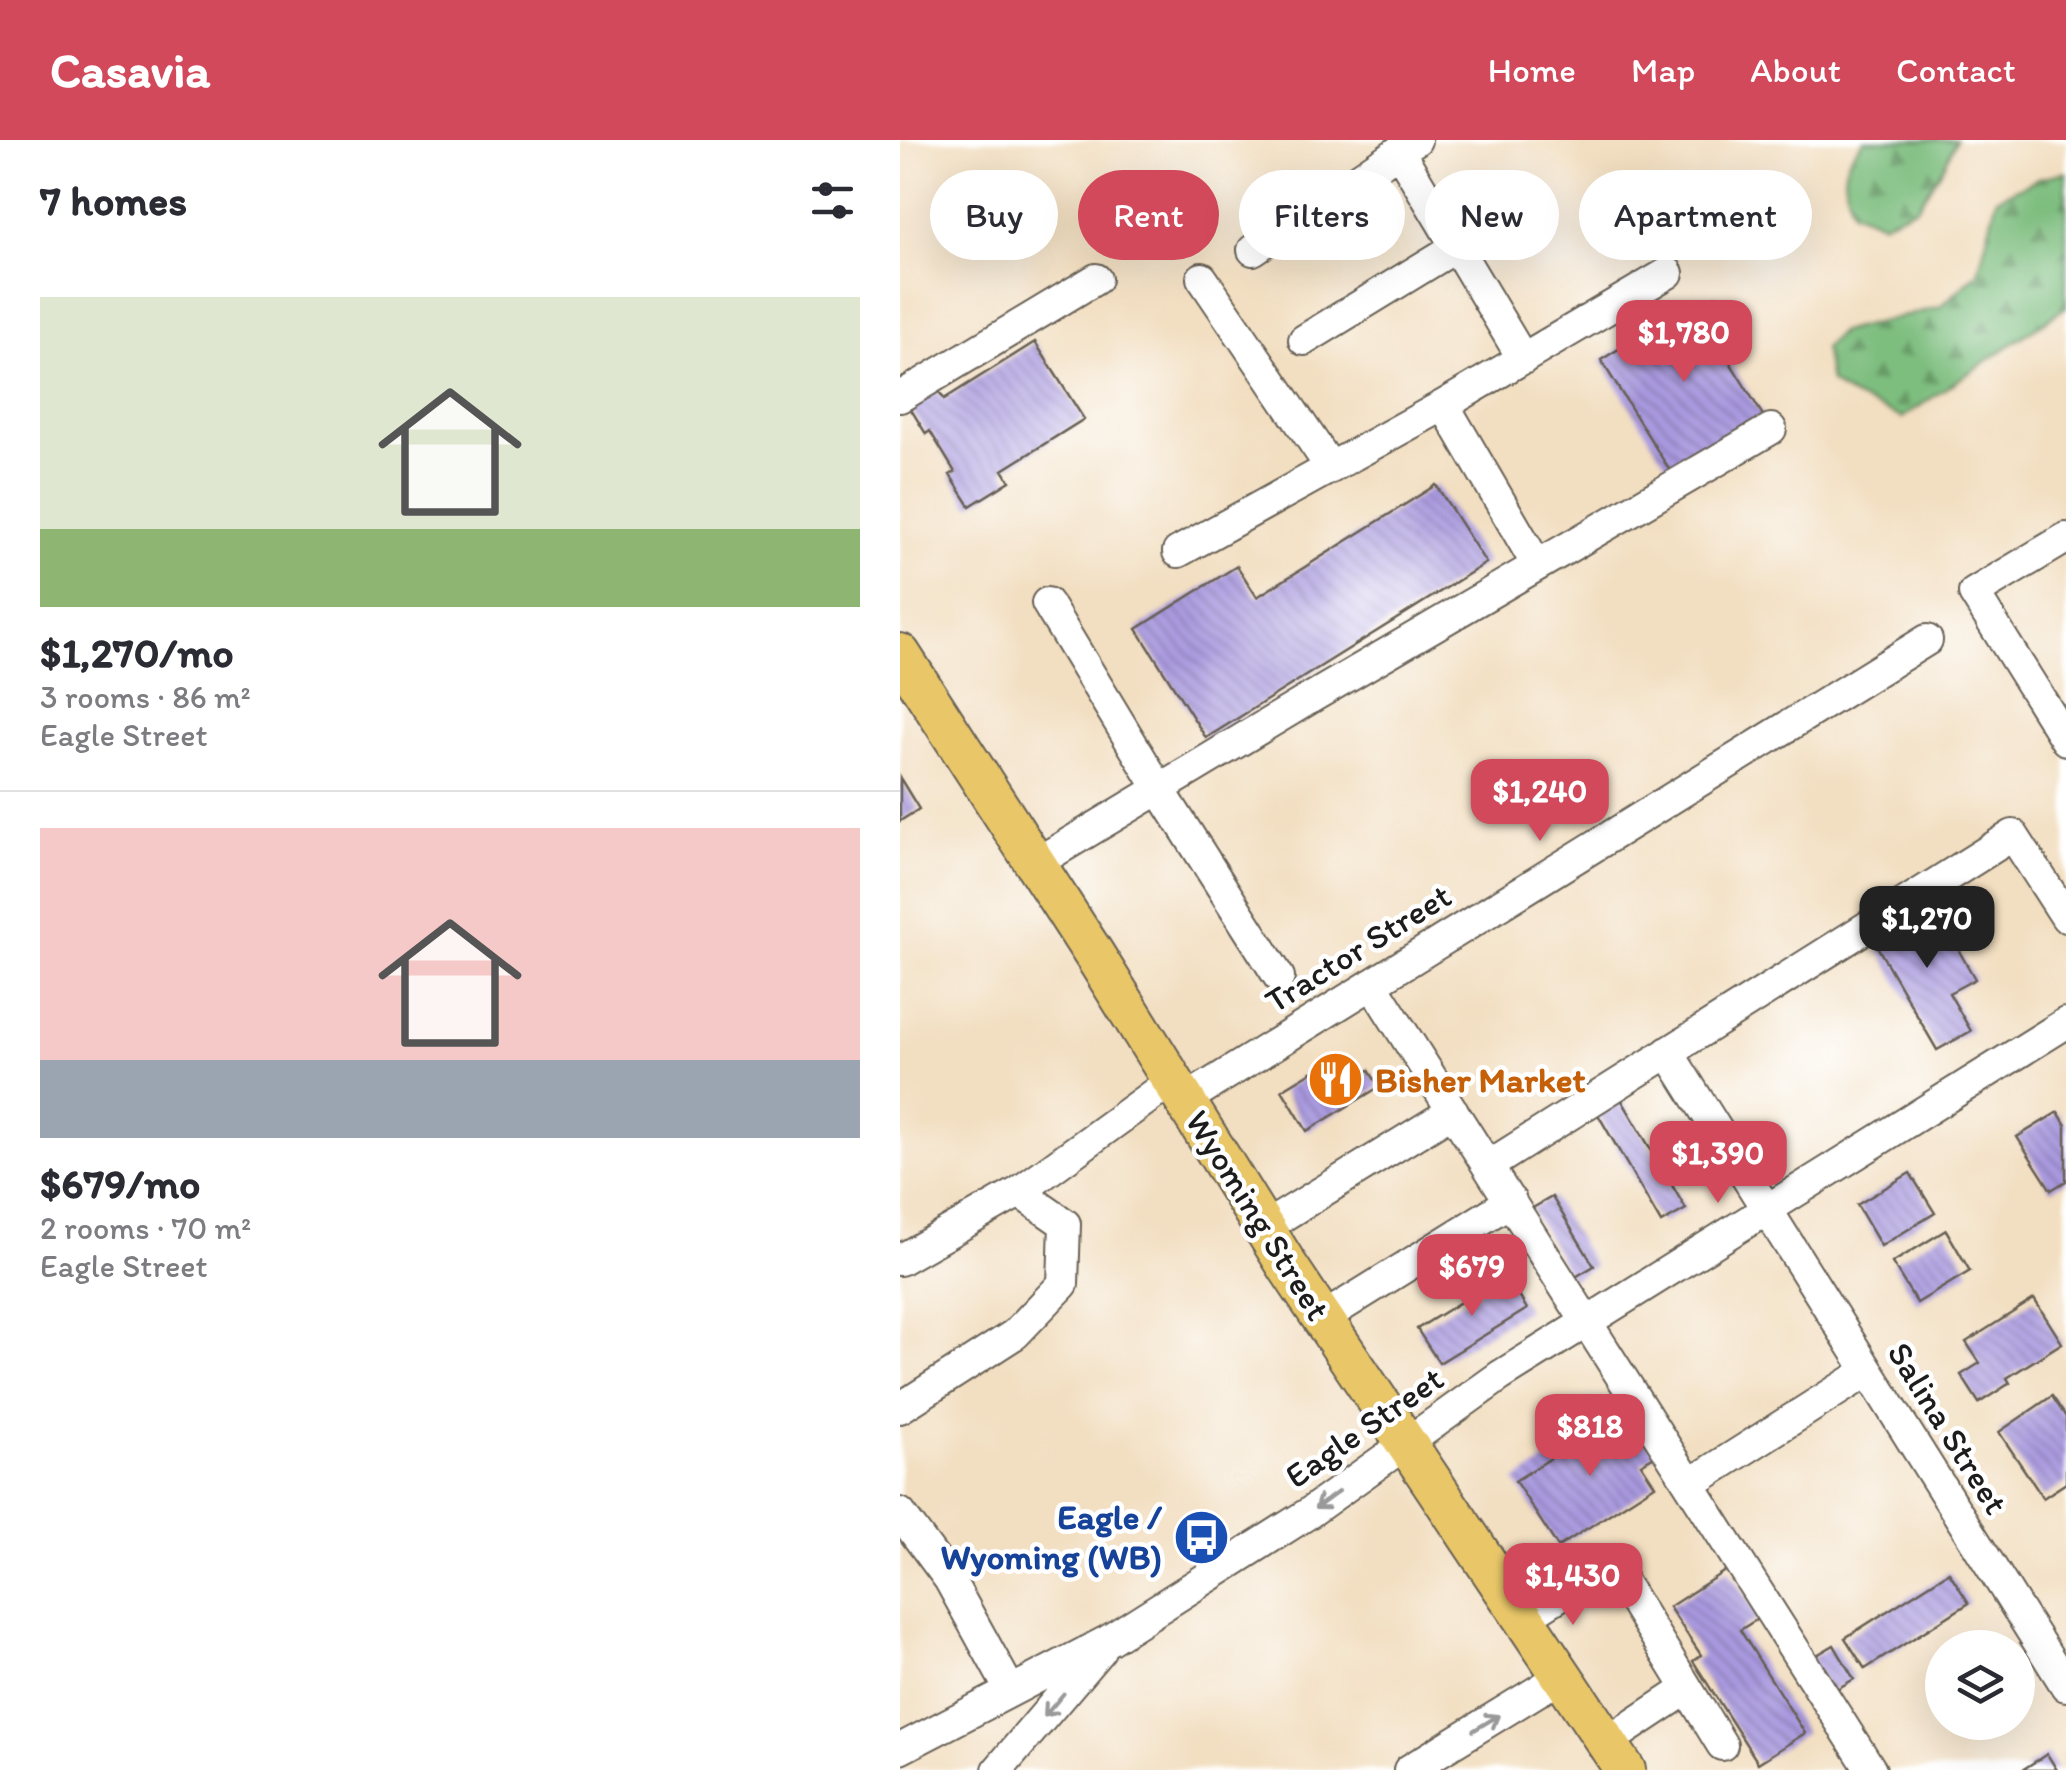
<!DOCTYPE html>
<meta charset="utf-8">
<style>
body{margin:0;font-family:Itim,sans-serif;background:#f7f7f7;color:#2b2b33;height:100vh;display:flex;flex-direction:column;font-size:38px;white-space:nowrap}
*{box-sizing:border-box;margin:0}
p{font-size:32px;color:#7c7c81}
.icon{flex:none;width:55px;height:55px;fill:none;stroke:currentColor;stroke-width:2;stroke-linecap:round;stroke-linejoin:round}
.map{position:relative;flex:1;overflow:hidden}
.panel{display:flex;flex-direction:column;background:#fff;width:900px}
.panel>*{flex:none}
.top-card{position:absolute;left:30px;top:30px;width:950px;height:90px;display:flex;gap:20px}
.tools{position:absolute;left:1025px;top:1490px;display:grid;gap:20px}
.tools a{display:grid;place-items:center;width:110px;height:110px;border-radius:50%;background:#fff;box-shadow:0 10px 40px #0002;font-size:50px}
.price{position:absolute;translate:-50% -85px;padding:0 22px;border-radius:20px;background:#d1495b;color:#fff;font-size:32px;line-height:65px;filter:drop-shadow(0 2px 5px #0008)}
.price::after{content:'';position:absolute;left:50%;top:60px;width:30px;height:22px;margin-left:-15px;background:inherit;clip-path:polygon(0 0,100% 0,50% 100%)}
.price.current{background:#222;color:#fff}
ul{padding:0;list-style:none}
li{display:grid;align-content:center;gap:20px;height:530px;padding:0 40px}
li+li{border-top:2px solid #e1e1e2}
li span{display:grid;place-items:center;height:310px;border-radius:0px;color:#555}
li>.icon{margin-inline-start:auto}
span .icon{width:180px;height:180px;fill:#fffc;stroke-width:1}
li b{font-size:42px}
h2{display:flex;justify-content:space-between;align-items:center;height:120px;padding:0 40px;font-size:42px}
.tag{padding:0 35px;border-radius:45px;background:#fff;box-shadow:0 10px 40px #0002;font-size:35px;line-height:90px}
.tag.current{background:#d1495b;color:#fff}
header{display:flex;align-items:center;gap:60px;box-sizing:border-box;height:140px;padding:0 50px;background:#d1495b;color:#fff}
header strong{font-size:48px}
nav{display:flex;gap:55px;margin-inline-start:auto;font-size:35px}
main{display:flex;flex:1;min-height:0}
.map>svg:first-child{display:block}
</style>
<header>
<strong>Casavia</strong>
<nav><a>Home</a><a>Map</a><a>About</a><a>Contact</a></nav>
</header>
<main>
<section class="panel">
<h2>7 homes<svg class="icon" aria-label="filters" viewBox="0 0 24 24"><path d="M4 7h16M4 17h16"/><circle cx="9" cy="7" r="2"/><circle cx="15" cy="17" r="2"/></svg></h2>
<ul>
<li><span style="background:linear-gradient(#dfe7d0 75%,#8fb573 0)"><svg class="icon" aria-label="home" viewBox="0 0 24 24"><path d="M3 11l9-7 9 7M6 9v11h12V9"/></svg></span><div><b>$1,270/mo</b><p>3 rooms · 86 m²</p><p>Eagle Street</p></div></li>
<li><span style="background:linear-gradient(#f6c9c9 75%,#9aa5b1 0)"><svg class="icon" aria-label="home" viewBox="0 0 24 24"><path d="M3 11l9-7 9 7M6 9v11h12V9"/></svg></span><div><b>$679/mo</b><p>2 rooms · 70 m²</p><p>Eagle Street</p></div></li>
</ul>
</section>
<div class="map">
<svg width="1166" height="1630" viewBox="0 0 1166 1630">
<defs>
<pattern id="forest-firs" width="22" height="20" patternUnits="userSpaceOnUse" patternTransform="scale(2.5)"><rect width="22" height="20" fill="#7dbd7e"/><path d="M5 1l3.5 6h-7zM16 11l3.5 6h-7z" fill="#696"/></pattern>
<pattern id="building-back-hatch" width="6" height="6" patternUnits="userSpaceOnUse" patternTransform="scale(2.5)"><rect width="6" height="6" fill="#a999df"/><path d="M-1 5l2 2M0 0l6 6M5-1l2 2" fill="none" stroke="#897cb4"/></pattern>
</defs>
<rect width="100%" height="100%" fill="#fff"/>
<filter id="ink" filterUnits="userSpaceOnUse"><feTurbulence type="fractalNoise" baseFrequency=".01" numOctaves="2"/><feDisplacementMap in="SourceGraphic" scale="20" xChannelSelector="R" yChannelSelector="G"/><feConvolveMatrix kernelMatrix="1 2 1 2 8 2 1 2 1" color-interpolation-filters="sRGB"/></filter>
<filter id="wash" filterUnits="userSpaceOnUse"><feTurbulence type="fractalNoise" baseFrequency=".0048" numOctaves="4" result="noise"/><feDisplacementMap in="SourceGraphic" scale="40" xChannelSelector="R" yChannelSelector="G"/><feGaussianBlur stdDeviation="2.25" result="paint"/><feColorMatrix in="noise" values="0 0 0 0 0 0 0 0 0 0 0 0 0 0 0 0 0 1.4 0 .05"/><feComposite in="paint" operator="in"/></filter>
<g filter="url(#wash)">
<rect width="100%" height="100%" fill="#f2dec0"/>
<path fill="url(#forest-firs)" stroke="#4c6c4d" stroke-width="2.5" d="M964 0H1056L1045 24 1017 67 982 83 953 71C941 36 939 28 964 0Z
M1166 32V167L1002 278C977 265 951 260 930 242L924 208 940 192 1040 167 1078 133 1097 58 1139 38Z"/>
<g id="blocks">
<path fill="url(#building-back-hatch)" d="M815 156 832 184 813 195 864 277 772 334 701 220 792 164 795 168Z
M135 202 184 279 103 330 110 341 70 366 50 335 55 332 30 291 26 294 10 268 38 250 44 259Z
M536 345 586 423 306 598 237 489 337 426 357 457Z
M0 638 19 669 0 681Z
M1031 762 1075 839 1049 853 1071 891 1037 910 971 796Z
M430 921 437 933 449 926 456 938 469 930 479 947 407 991 382 950Z
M717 952 786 1069 761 1083 693 966Z
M1158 972 1166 985V1041L1151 1050 1117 997Z
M1010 1033 1035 1073 981 1106 957 1065Z
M652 1057 694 1126 672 1139 631 1069Z
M1046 1090 1070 1131 1017 1163 992 1123Z
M606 1134 627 1169 539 1223 517 1189Z
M1134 1159 1162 1203 1107 1238 1110 1243 1079 1263 1061 1235 1080 1223 1066 1202Z
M1152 1256 1166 1277V1343L1143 1358 1099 1292Z
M727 1270 756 1315 741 1324 755 1345 658 1407 615 1341Z
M828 1429 859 1478 840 1490 905 1593 858 1623 793 1521 801 1515 769 1467Z
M1049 1432 1069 1463 965 1529 945 1498Z
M934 1505 954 1539 930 1553 910 1519Z
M1147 1614 1157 1630H1122Z"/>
</g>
</g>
<g filter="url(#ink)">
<use href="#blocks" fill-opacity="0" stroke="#676055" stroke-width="2.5"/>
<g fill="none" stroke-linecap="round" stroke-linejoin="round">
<defs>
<path id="minor" d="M516 0 499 11 623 219
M353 110 499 11
M302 138 431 328
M404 200 556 107
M0 257 196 139
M544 265 768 133
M1166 398 1074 453 1166 600
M278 412 544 265 637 425
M147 463 260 650 379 837
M136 723 414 556 871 289
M472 844 971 1630
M768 912 1166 1546
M285 960 1027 500
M588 1026 1113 695 1166 777
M119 1052 273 940
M365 1087 553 971
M0 1120 119 1052 165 1084 163 1144 115 1194 0 1268
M423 1178 611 1061
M790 1344 968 1231
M0 1373 49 1439 110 1550
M625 1477 697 1432 718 1435 822 1605
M707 1602 787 1549
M0 1609 209 1500 409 1373 600 1236 1166 883
M98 1630 200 1510
M509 1630 662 1536"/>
<path id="major" d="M0 514 195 816 388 1127 725 1630"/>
</defs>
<use href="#minor" stroke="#676055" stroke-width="34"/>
<use href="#major" stroke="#676055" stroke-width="44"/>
<use href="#minor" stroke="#fff" stroke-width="30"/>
<use href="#major" stroke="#e9c769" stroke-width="40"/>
</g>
<defs><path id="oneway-shaft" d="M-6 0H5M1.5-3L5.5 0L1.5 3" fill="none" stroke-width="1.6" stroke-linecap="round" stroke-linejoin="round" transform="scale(2.5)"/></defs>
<g stroke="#999">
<use href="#oneway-shaft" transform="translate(427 1360) rotate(144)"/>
<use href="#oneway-shaft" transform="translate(154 1565) rotate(130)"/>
<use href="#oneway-shaft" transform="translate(586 1583) rotate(-31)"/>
</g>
</g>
<defs>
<symbol id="restaurant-disc" viewBox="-11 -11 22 22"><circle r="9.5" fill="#e8710a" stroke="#fff"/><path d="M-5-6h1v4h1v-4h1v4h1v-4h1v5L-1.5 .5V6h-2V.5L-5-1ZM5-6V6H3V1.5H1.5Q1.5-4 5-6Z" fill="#fff"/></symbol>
<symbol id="bus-disc" viewBox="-11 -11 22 22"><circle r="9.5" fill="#1a4fb4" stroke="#fff"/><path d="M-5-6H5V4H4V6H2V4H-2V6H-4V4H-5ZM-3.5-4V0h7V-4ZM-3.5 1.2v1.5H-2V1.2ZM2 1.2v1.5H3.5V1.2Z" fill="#fff"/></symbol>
</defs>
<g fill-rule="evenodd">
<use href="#restaurant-disc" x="404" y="908" width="63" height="63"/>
<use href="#bus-disc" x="270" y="1366" width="63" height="63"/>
</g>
<g text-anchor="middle" stroke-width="9" stroke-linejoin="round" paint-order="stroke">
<g font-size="35" fill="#1c1c1c" stroke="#fff">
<text transform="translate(458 808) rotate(-32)" y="12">Tractor Street</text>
<text transform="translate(358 1075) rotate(58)" y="12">Wyoming Street</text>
<text transform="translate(464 1287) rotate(-35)" y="12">Eagle Street</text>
<text transform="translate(1048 1288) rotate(58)" y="12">Salina Street</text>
</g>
<g font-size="35" font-weight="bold" fill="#c56008" stroke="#fff" text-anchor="start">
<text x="475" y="952">Bisher Market</text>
</g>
<g font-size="35" font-weight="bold" fill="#164399" stroke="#fff" text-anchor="end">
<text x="262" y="1389">Eagle /<tspan x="262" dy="40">Wyoming (WB)</tspan></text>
</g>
</g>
</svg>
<div class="tools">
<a><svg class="icon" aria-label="layers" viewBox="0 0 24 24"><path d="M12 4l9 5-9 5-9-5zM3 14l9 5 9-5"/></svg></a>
</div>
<b class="price" style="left:784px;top:245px">$1,780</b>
<b class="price" style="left:640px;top:704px">$1,240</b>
<b class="price current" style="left:1027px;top:831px">$1,270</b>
<b class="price" style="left:818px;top:1066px">$1,390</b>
<b class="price" style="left:572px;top:1179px">$679</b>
<b class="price" style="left:690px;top:1339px">$818</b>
<b class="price" style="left:673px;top:1488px">$1,430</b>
<div class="top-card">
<a class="tag">Buy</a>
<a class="tag current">Rent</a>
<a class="tag">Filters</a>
<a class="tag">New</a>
<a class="tag">Apartment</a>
</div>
</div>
</main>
